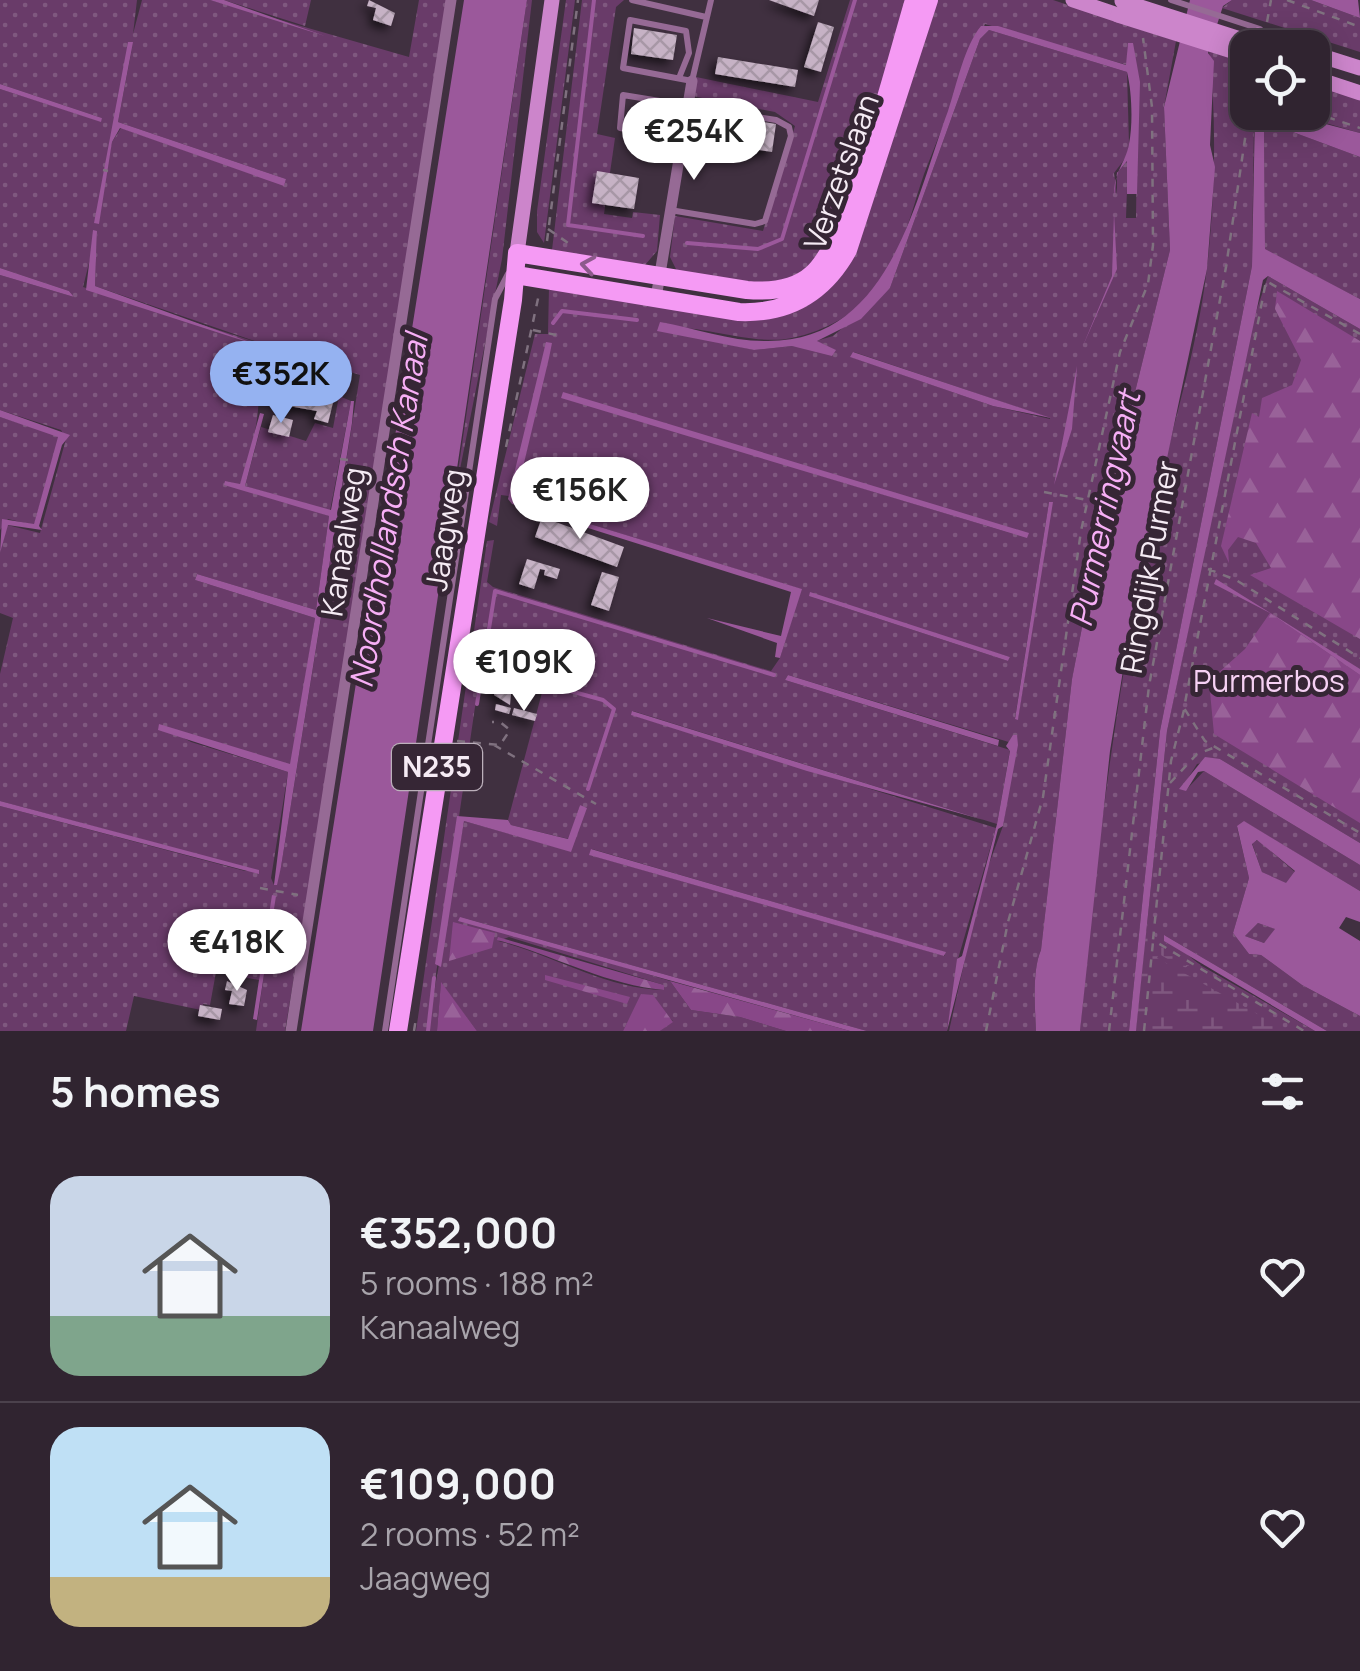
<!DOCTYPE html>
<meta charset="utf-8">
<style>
body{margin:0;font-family:Manrope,sans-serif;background:#382c38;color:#f1f3f6;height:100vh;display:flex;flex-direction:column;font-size:38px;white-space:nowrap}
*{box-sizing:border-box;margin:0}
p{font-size:32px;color:#a8a4ab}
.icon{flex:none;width:55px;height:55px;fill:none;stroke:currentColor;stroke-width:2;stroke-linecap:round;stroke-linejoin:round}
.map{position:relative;height:1031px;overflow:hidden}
.sheet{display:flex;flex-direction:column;background:#302430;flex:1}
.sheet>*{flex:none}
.controls{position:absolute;left:1230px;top:30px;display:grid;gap:20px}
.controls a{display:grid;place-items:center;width:100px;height:100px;border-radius:20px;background:#302430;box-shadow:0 5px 25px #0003,0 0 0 2px #4b414c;font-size:50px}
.price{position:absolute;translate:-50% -85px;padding:0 22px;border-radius:35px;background:#fff;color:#222;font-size:32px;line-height:65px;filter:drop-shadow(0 2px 5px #0008)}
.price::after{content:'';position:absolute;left:50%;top:60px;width:30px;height:22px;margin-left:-15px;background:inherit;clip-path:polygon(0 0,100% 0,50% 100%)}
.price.current{background:#95b2f1;color:#111}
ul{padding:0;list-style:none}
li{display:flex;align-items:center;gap:30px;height:250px;padding:0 50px}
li+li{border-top:2px solid #4b414c}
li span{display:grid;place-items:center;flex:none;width:280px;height:200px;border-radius:30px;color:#555}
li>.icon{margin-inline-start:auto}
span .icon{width:120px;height:120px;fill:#fffc;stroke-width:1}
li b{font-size:42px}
h2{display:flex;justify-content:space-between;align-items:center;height:120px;padding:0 50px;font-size:42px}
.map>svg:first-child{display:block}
</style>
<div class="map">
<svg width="1360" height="1031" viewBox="0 0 1360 1031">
<defs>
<pattern id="grass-dots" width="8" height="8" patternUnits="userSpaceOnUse" patternTransform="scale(2.5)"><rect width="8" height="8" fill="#693b69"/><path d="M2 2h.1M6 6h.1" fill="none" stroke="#7f587f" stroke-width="1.8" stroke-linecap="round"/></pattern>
<pattern id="forest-firs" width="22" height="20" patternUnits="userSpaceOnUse" patternTransform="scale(2.5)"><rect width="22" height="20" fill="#884788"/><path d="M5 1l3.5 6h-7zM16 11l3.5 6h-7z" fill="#996299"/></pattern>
<pattern id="wetland-marsh" width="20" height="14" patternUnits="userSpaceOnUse" patternTransform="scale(2.5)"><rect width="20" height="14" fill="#693b69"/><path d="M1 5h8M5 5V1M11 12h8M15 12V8" fill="none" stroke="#7f587f"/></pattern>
<pattern id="building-cross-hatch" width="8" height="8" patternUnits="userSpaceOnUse" patternTransform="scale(2.5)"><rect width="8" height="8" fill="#c6b2c5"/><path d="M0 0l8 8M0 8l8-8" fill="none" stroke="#a797a6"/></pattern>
<filter id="shadow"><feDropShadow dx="-5" dy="5" stdDeviation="5" flood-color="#0009"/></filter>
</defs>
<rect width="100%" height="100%" fill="#403040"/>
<path fill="url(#grass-dots)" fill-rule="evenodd" d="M0 0H137L133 34 142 0H210L409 57 419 0H455L285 1031H256L275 896 259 980 216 972 210 1005 203 1004 201 1010 134 996 126 1031H0V806L245 871H259L0 801V674L13 618 0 613V553L7 525 40 533 66 439 61 430 0 410V275L74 297 69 291 0 268V89L100 121 102 118 0 84ZM133 43 118 122 286 179 284 185 121 128 112 142 94 223ZM97 231 95 286 269 346 83 287ZM280 350 360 375 281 867 274 885 271 878 288 772 191 742 160 725 290 765 292 760 315 618 195 580 197 574 316 610 329 516 226 481 240 485C246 467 252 449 255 431 263 393 252 383 280 350Z
M224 0H311L305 26Z
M527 0H532L502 259 454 499Z
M566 0H575L544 243 537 232V211Z
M582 0H624L616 7 597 134 615 138 604 214 632 218 633 212 660 215 657 251 645 265 552 250Z
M850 0H910L830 245C780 303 745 281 677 271L670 257 675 216 763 231 795 126 775 112 692 96 696 77 818 102Z
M936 0H1053L1176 41 1164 107 1170 250 1101 530 1072 679 1041 950C1032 970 1035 1007 1036 1031H949L982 883 1003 826 1015 752 1012 743 788 675 785 680 1010 750 997 824 633 711 632 715 996 828 958 959 947 1031H867L460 917 670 981 691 1010 740 1017 786 1031H660L673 1021 642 994 623 1031H477L441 983 437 1031H416L487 541 494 540 487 582 493 587 771 671 780 658 801 589 515 501 551 343 509 496 501 495 497 526 489 522 535 334H548L549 287 649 302 802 306ZM985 24 1127 65 1128 43 1137 145 1136 218H1126L1128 160 1117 173V195L1114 173 1127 156 1129 144 1127 72 989 30 980 39 890 288 833 336 816 341 835 350 792 346 754 350 664 330C689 320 750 347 792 338 825 331 856 314 877 288 902 256 911 212 924 174 943 124 965 74 985 24ZM854 352 1050 418V419L993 406 851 357ZM810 469 1027 538 815 474ZM1049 502 1052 503 1018 719 1015 718ZM809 596 1010 657 1008 661ZM481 666 544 685 508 820 511 825 569 839 580 805 586 809 570 851 464 821 429 1022ZM592 849 945 952V956L590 855ZM509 937 664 985V990C606 989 553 955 498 941Z
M1232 0H1311L1360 18V52L1222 8Z
M1209 50 1247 62 1248 112 1280 113 1282 128 1360 157V299L1265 250 1264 129 1254 121 1252 266 1160 731 1129 1031H1080C1094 867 1115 704 1147 542 1164 451 1196 361 1207 268 1215 198 1217 119 1209 50Z
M1313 83 1360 98V133L1291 113 1312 112Z
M702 113 721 116 717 146 697 143Z
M1268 276 1360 329V843L1220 759 1197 764 1185 783 1186 790 1204 771 1360 865V891L1245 822 1237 827 1249 878 1233 933 1249 954 1261 955 1302 985 1360 1016V1031H1327L1164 935 1200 965 1315 1031H1136L1167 731 1252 324Z
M339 396 351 401 330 511 245 486 261 427 306 441 315 423 333 428Z
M0 417 59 436 34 525 8 519 0 530Z
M1258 840 1295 872 1286 884 1262 872 1252 843Z
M1258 923 1276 929 1264 943 1245 936Z"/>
<path fill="url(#forest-firs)" d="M1277 291 1360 341V639L1250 575 1271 568 1256 543 1238 537 1228 550 1229 563 1221 546 1252 413 1259 417 1262 398 1292 385 1301 360 1275 309Z
M1270 613 1360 675V823L1214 734 1209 681 1245 649Z
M453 922 495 933 492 948 449 961Z
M498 937 664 985V990C605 985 554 955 497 940Z
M545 975 630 997 627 1004 545 980Z
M670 981 850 1031H786L740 1017 691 1010Z
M441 982 477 1031H437Z
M641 994 653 995 673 1022 660 1031H623Z"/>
<path fill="url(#wetland-marsh)" d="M1146 931 1201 965 1180 966 1159 954 1157 958 1288 1031H1136Z"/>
<path fill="#9b589b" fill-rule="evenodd" d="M210 0H224L325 36Z
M464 0H527L373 1031H301Z
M1190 0H1232L1223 6 1208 53 1214 61 1210 145 1215 167 1207 269 1126 652 1110 751 1080 1031H1036C1035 1007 1032 970 1041 950L1072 679 1101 530 1170 250 1164 107Z
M1311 0H1358L1360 18Z
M981 26H998L1126 65 1128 43H1133L1140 82 1137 194H1127V161L1117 173 1114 196C1114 170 1125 165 1129 144 1133 124 1132 92 1127 72L989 30 980 39 890 288 861 319 817 341 836 350 832 356 792 346 754 350 657 331 660 322C695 328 729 341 764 341 890 344 914 202 948 111 957 84 964 47 981 26Z
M128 42H133L118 122 286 179 284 186 120 128 112 142 99 224 94 223Z
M0 84 102 118 101 122 0 89Z
M1280 112 1360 133V157L1282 128 1276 121Z
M1255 113 1264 129 1265 249 1360 299V329L1268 276 1263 280 1167 731 1136 1031H1129L1160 731 1252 266Z
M1114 213 1117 269 1082 348 1112 276Z
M93 230 97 231 95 286 269 349 86 290Z
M0 268 69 291 74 297 0 275Z
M546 342 552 343 549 358 515 501 802 589 780 658 775 657 777 643 707 618 781 636 791 592 512 504 508 499Z
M853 352 1051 418 993 406 850 357Z
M1077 366 1072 429 1054 485Z
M563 392 1029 533 1027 538 561 398Z
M351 401H354L352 423 281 867 277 885H274L288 772 158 730 159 724 290 764 315 618 195 580 197 574 316 610 329 516 224 485 225 481 240 484 260 413 264 414 245 486 331 510Z
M0 410 70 435 62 445 39 526 42 530 8 525 0 553 2 519 34 524 58 437 0 417Z
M1049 502H1053L1018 720 1015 719Z
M1216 579 1360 669V675L1270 613 1214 584Z
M810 592 1010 657 1008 661 809 596Z
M788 675 999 740 998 746 785 680Z
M632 711 984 820 807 771 631 715Z
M1013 735H1017L1018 745 1003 826 998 829 947 1031 957 959 962 956 997 824 1010 751 1006 746Z
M1205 757 1220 759 1360 843V865L1204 771 1198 772 1186 791 1179 789Z
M0 801 259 870V874L0 806Z
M580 805 587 808 571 852 464 821 441 967 435 964 457 816 508 820 511 825 568 839Z
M1244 821 1360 891V922L1346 917 1339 928 1360 941V1016L1302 985 1261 955 1249 954 1233 933 1249 878 1237 826ZM1257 840 1295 871 1286 883 1262 872 1252 844ZM1258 923 1275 929 1264 943 1245 936Z
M591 849 946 952 944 956 589 855Z
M272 895 276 896 257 1020 253 1019Z
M460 917 867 1031H850L458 921Z
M1164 935 1327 1031H1315L1164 941Z"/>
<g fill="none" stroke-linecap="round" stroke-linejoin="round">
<path stroke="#9b589b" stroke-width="4" d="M594 0 568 225 643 236
M687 243 758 249 782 239 855 0
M553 323 562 311 637 320
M483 667 603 700 614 709 588 789
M477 704 495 591 774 675
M428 1031 434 978"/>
</g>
<path fill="url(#building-cross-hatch)" filter="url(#shadow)" d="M369 0 395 13 391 26 373 20 376 8 367 6Z
M769 0H819L814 16Z
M818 22 834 27 821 72 804 67Z
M634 28 677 35 673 60 631 54Z
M718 57 798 70 795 87 715 74Z
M713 114 776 124 772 152 709 142Z
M597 171 639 178 634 209 592 203Z
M301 365 316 369 314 380 299 376Z
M264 378 278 381 275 397 260 394Z
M283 383 316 391 314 400 333 403 328 423 314 419 317 411 277 404Z
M273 415 293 420 289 437 268 432Z
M542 517 624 547 617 567 535 537Z
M527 559 560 569 557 579 544 575 545 570 540 569 534 589 519 584Z
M602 572 619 577 609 611 591 605Z
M499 679 512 683 510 705 494 695Z
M496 704 511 708 509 714 495 710Z
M514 708 537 714 535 721 512 715Z
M227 981 247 990 244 1006 229 1004 232 991 225 990Z
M200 1005 222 1009 220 1020 198 1016Z"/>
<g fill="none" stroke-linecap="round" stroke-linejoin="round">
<path stroke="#7f717f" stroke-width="2.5" stroke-dasharray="8 8" stroke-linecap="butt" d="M1287 0 1360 27
M1267 22 1271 0
M1312 112 1360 128
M103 170 108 171
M548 229 574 247
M547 241 578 0
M533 330 556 335
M1360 334 1266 281 1184 708 1205 741 1360 833
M506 447 539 294
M340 459 348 460
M1044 492 1087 500
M1208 569 1236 580 1360 658
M1184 710 1171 761 1153 940 1304 1031
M457 741 500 745 510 730 500 722H492
M494 745 596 804
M1170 783 1197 754 1213 748
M260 888 298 895
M414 1031 416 1018
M986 1031 1008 922 1043 797 1081 531 1120 352 1148 284 1153 245 1152 107 1143 38
M1109 1031 1149 686 1226 267 1249 112
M1144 1031 1153 942"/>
<path stroke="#966a95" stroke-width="6" d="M632 0 706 17
M1290 39 1316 47
M679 78 689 53 686 31 630 20 623 68 692 81 711 0
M670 210 755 224 765 221 791 136 789 127 776 120 623 95 620 128 681 139
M385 1031 495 299 508 274"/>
<path stroke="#966a95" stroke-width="11" d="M656 298 692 81
M291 1031 451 0"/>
<path stroke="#cc85cb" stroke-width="15" d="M1073 0 1118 15
M1312 53 1360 68
M1312 77 1360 93
M517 253 552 0"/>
<path stroke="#f59af4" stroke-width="18" d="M516 275 739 312C788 314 824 293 848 250L929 0
M398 1031 513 300 517 253 747 290C770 292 794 290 812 274 852 239 896 59 914 0"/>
<path stroke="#966a95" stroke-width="6" d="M1171 0 1260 29"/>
<path stroke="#cc85cb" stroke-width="15" d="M1122 1 1268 48
M1118 15 1248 56
M1258 35 1288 45"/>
</g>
<defs><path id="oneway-chevron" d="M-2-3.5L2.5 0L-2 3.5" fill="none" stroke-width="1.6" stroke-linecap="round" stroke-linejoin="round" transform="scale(2.5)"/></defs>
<use stroke="#8c5a8b" href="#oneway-chevron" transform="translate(588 265) rotate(-171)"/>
<g text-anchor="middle" stroke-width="10" stroke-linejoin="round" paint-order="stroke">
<rect fill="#362635" stroke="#bcb0bb" stroke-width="2.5" x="392" y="744" width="90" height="46" rx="8"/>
<g font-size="28" font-weight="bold" fill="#f5ebf4">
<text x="437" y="777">N235</text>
</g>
<g font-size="30" fill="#f5ebf4" stroke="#362635">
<text transform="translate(842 172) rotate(-70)" y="10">Verzetslaan</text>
<text transform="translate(446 530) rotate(-81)" y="10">Jaagweg</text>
<text transform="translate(344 542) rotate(-81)" y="10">Kanaalweg</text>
<text transform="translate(1150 567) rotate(-80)" y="10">Ringdijk Purmer</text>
</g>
<g font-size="30" fill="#f6d1f4" stroke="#362635">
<text x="1269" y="692">Purmerbos</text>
</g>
<g font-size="32" font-style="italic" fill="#f7aff6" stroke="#362635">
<text transform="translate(1105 509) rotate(-78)" y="11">Purmerringvaart</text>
<text transform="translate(389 511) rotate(-81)" y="11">Noordhollandsch Kanaal</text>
</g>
</g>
</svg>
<div class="controls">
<a><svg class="icon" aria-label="locate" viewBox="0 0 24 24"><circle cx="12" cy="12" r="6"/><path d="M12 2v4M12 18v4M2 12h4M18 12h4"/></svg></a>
</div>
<b class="price" style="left:694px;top:183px">€254K</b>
<b class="price current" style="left:281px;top:426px">€352K</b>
<b class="price" style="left:580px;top:542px">€156K</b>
<b class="price" style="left:524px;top:714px">€109K</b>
<b class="price" style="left:237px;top:994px">€418K</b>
</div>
<section class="sheet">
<h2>5 homes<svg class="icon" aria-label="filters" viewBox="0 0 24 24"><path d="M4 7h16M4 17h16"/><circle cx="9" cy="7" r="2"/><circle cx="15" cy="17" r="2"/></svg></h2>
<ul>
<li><span style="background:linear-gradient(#c9d6e8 70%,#7fa58c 0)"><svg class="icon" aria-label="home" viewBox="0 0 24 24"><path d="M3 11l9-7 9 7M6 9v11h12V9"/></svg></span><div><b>€352,000</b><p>5 rooms · 188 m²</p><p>Kanaalweg</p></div><svg class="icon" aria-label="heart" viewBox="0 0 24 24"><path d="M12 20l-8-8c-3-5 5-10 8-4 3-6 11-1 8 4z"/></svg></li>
<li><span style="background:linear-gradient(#bfe0f5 75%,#c2b280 0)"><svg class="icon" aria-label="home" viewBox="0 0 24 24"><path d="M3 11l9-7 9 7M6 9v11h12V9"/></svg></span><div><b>€109,000</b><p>2 rooms · 52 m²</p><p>Jaagweg</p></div><svg class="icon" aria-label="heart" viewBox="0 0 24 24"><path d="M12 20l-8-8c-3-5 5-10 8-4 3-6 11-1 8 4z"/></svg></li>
</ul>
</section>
